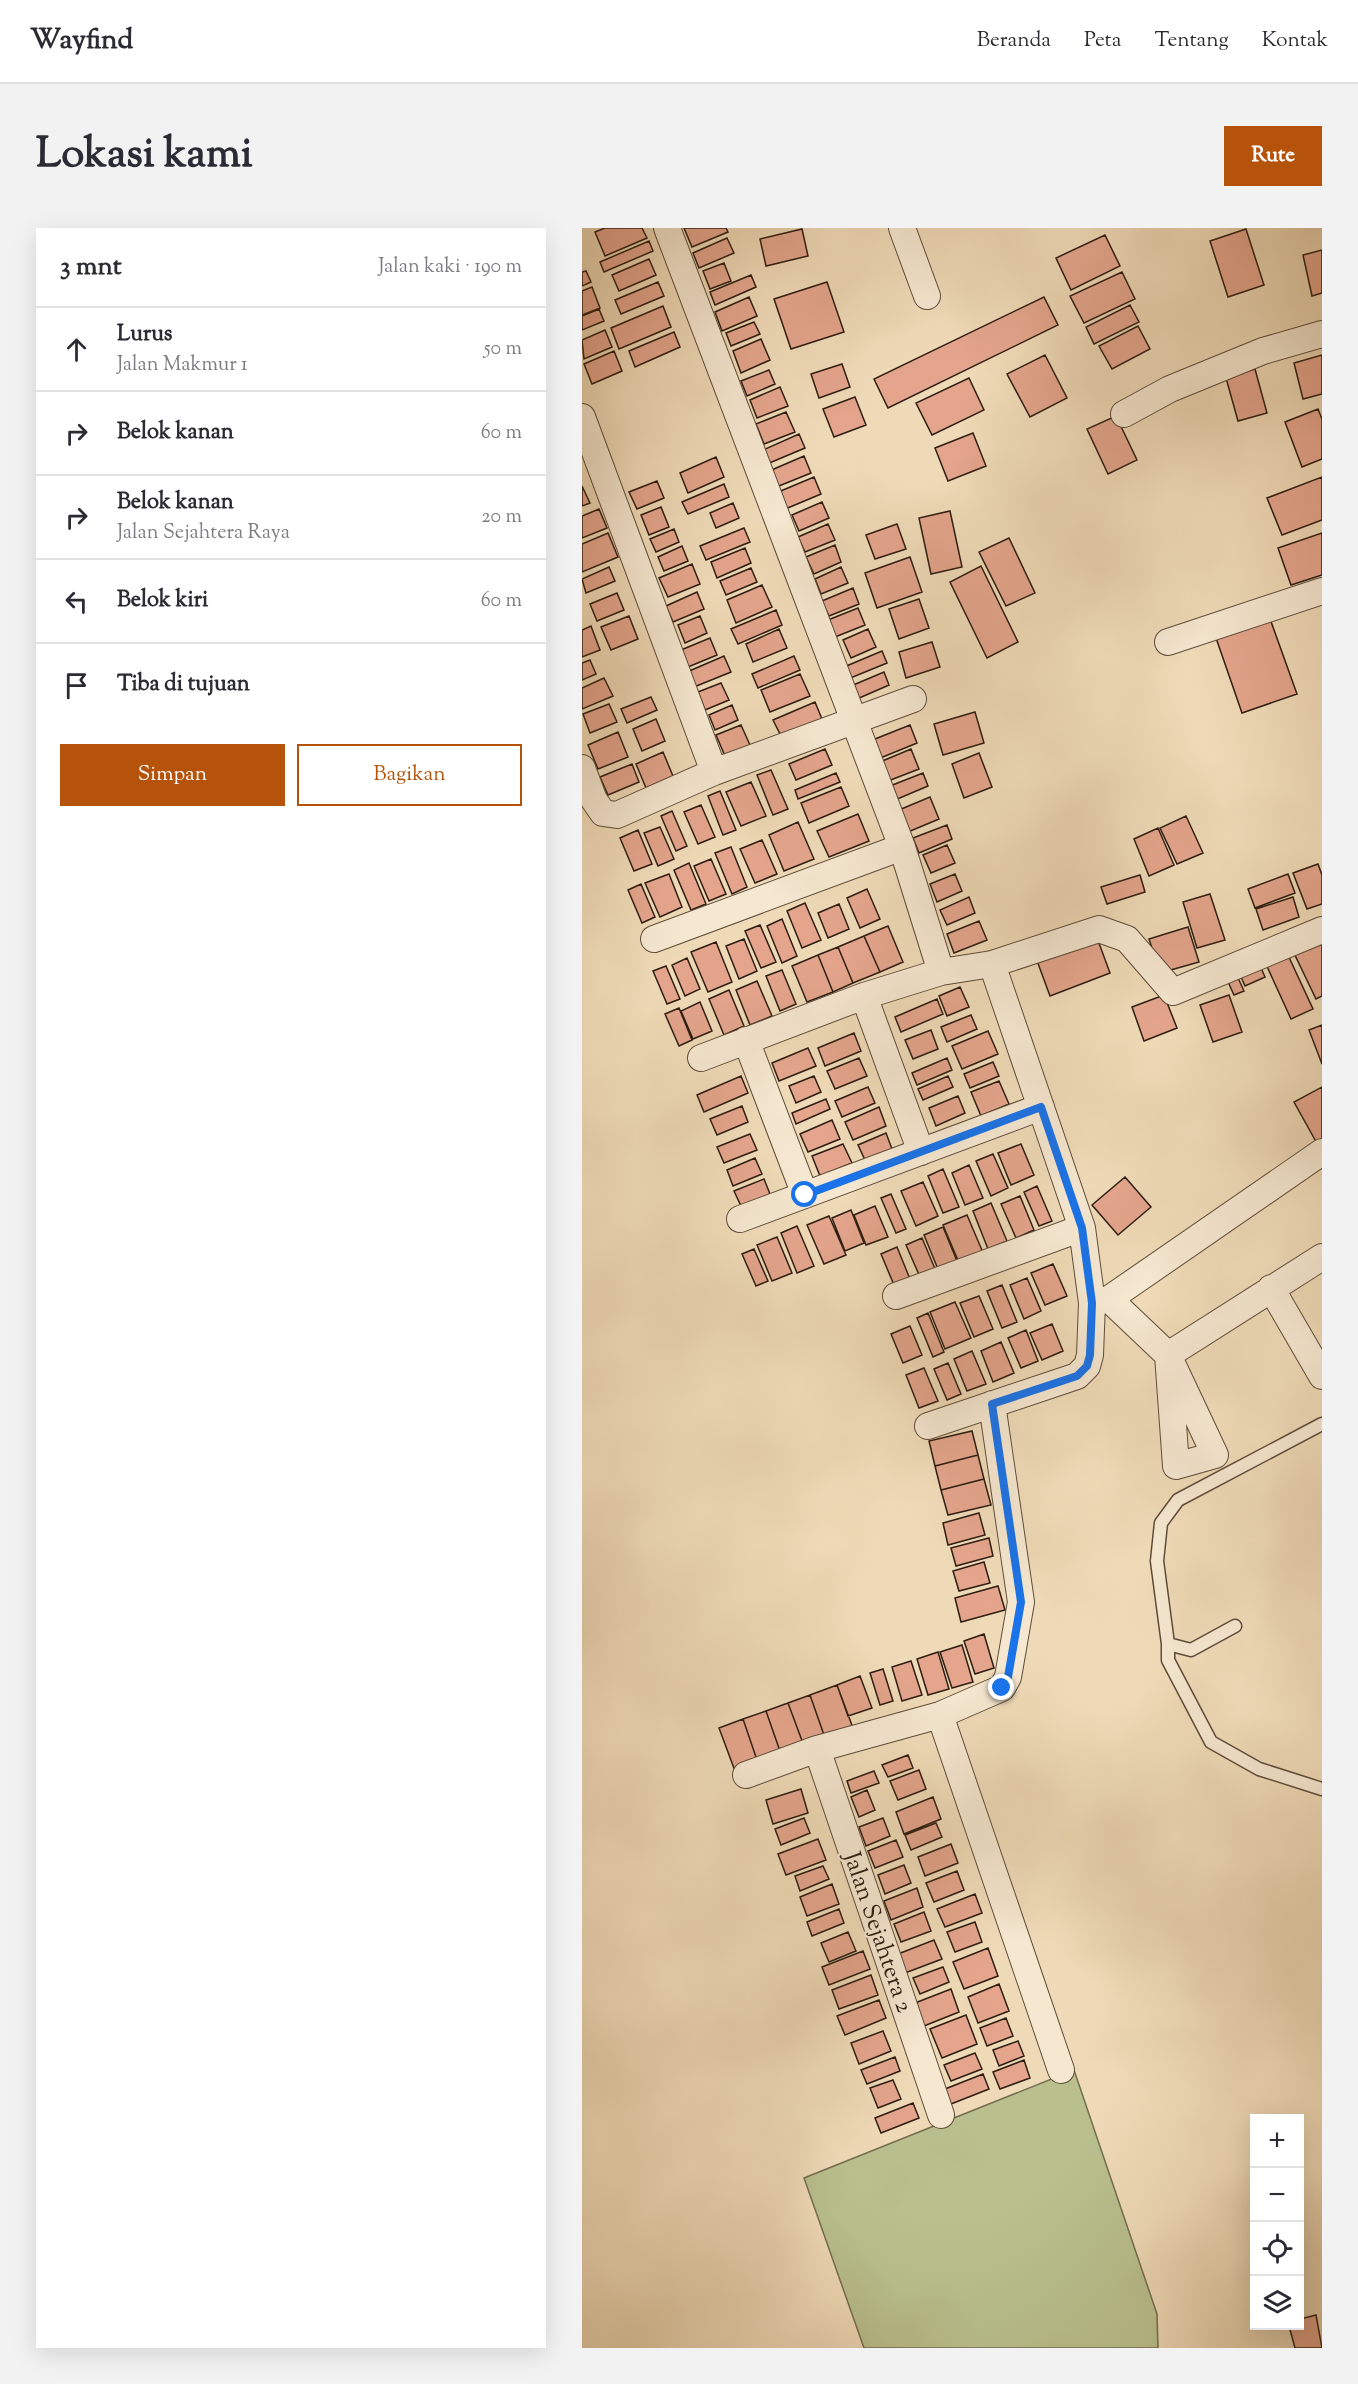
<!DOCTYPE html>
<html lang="id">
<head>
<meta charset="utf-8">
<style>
  :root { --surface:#fff; --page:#f2f2f3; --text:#2b2b33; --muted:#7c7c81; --line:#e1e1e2; --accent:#b45309 }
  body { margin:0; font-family:"Sorts Mill Goudy",serif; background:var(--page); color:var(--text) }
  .controls { position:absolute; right:18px; bottom:18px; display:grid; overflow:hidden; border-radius:0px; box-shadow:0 6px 24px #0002 }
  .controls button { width:54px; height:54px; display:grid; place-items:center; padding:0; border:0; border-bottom:2px solid var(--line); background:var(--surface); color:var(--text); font:30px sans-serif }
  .stop { position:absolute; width:18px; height:18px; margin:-14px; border:4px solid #1a73e8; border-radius:50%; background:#fff }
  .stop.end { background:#1a73e8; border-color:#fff; box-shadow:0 2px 6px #0008 }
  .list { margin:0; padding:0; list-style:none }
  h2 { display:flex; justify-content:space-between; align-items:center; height:78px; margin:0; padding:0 24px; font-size:26px }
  h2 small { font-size:20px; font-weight:400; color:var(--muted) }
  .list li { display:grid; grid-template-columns:39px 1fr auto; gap:18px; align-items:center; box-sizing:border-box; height:84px; padding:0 24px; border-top:2px solid var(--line) }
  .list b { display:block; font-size:22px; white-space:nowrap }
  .list p { margin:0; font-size:20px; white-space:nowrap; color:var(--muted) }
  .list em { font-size:20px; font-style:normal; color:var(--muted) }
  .actions { display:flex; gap:12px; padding:18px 24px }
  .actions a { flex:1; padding:14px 0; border:2px solid var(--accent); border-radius:0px; text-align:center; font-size:21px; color:var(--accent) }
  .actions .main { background:var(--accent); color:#fff }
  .icon { flex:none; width:33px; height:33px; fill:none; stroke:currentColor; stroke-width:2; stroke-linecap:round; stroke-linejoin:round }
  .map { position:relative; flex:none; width:740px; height:2120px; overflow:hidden; border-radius:0px }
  header { display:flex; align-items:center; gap:36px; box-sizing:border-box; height:84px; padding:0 30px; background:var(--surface); border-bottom:2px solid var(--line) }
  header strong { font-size:28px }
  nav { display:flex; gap:33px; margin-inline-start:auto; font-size:21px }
  .intro { display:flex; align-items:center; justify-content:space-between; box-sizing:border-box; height:144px; padding:0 36px }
  h1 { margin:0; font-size:42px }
  .button { padding:15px 27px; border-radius:0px; background:var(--accent); color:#fff; font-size:21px; font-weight:700 }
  main { display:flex; gap:36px; padding:0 36px }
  aside { flex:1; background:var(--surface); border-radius:0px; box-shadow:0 6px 24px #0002 }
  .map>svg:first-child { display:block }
</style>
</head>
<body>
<header>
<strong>Wayfind</strong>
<nav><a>Beranda</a><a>Peta</a><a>Tentang</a><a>Kontak</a></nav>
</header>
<div class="intro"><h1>Lokasi kami</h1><a class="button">Rute</a></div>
<main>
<aside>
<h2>3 mnt<small>Jalan kaki · 190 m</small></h2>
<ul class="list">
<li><svg class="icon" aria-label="ahead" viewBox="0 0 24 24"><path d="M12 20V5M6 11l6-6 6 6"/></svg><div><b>Lurus</b><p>Jalan Makmur 1</p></div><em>50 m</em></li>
<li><svg class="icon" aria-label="right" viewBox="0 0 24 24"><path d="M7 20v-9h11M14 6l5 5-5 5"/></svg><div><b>Belok kanan</b></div><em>60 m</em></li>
<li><svg class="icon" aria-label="right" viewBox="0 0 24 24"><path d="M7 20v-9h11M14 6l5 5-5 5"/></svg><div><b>Belok kanan</b><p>Jalan Sejahtera Raya</p></div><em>20 m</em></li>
<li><svg class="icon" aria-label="left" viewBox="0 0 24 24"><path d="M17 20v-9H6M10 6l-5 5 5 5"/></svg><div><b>Belok kiri</b></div><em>60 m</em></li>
<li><svg class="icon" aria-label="arrive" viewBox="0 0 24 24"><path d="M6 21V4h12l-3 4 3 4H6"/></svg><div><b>Tiba di tujuan</b></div></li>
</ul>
<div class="actions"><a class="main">Simpan</a><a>Bagikan</a></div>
</aside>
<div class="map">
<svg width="740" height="2120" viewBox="0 0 740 2120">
  <rect width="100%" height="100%" fill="#efdab7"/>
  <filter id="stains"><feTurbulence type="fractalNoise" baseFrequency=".00333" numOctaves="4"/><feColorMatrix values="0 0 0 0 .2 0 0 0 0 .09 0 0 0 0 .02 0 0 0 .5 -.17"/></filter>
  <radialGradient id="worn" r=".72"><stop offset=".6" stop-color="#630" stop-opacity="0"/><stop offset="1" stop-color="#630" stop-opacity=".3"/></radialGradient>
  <!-- grass -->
  <path fill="#b9c08e" stroke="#746e50" stroke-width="1.5" d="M492,1842L575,2086L576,2120H282L222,1950Z"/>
  <!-- building -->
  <path fill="#e4a58c" stroke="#2e1d11" stroke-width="1.5" d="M23,0H60L65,10L23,28L13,4Z
    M102,0H144L146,4L110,19Z
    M220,1L226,28L184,38L178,11Z
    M664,1L682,57L646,69L628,13Z
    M523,7L538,38L489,62L474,30Z
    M145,10L152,25L117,40L111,25Z
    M67,13L71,23L22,44L18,34Z
    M740,22V65L730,68L721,27Z
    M67,31L74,47L37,63L30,47Z
    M142,35L149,53L128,61L121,43Z
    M4,43L9,54L0,58V44Z
    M540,44L553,71L502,95L488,68Z
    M169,47L174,59L133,77L128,64Z
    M76,54L82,68L39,86L33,72Z
    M245,54L262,104L209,121L192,71Z
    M10,59L18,80L0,87V63Z
    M167,69L175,88L140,103L133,84Z
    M462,69L476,97L306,180L292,151Z
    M548,77L557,94L512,116L504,99Z
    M81,78L89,99L37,121L29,100Z
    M17,81L22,93L0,102V88Z
    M172,94L178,106L149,118L144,105Z
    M556,98L568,121L530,141L517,118Z
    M23,102L30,119L2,131L0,112Z
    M92,104L98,119L53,139L47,123Z
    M179,111L188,132L159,145L151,123Z
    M32,123L40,143L10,156L2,136Z
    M463,127L485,170L448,189L425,146Z
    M740,127V166L721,171L712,135Z
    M260,136L268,159L237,170L229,146Z
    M673,141L685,185L656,193L644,150Z
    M187,142L193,156L165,168L159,153Z
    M387,150L402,182L350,207L334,175Z
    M198,159L206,178L175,190L168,172Z
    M273,169L284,197L252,209L241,181Z
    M736,181L740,191V231L720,239L703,194Z
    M204,184L213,204L182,216L174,196Z
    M534,188L555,232L526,246L505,201Z
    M391,205L404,238L366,253L353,220Z
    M217,206L223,220L185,236L179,223Z
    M222,228L229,245L192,260L185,244Z
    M134,229L142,249L106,265L98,245Z
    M232,249L239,266L201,282L194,265Z
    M740,249V292L700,307L685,270Z
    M75,253L82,270L55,281L47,264Z
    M142,256L147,269L106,286L100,274Z
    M0,258L8,275L0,278Z
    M240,274L247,290L217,303L210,287Z
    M151,275L157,290L134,300L128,285Z
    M79,279L87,299L67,307L59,287Z
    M17,281L25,300L0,310V288Z
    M368,283L380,339L349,346L337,290Z
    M246,296L253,312L223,324L216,309Z
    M315,296L324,321L293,331L284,307Z
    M162,300L168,314L124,332L118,318Z
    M92,301L97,314L74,324L68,311Z
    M26,305L36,329L0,344V316Z
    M740,305V347L709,357L696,320Z
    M427,310L453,365L424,378L397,324Z
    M253,317L259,334L232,346L224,329Z
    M100,318L106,333L82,343L76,329Z
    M163,320L169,335L135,350L129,334Z
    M328,329L340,364L295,380L283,345Z
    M110,336L118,356L86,369L77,350Z
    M399,338L436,414L405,430L368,354Z
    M27,339L33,353L4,365L0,351Z
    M259,339L266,355L239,366L233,351Z
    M169,340L175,354L144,367L138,353Z
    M180,357L190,379L154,395L145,372Z
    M271,360L277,376L247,388L240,373Z
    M115,364L122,381L91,394L84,378Z
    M35,365L42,382L15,393L8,376Z
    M337,371L347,400L317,411L307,381Z
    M276,380L283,397L248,411L241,394Z
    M194,382L200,397L156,416L149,401Z
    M47,388L56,411L29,422L19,399Z
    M118,388L125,405L103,415L96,397Z
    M687,388L715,466L660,485L633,407Z
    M9,398L18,422L0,429V402Z
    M197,401L205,420L171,434L164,416Z
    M286,401L294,419L269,430L261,412Z
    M128,410L135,427L106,439L99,422Z
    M350,414L358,439L324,450L317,424Z
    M300,423L305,435L266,451L262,439Z
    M142,428L149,444L112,459L105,444Z
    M212,428L218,442L176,460L170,446Z
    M8,432L14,446L0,452V435Z
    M302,444L307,457L275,471L269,458Z
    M218,446L228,468L188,484L179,462Z
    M22,450L31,468L0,481V460Z
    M139,455L147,472L123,482L116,464Z
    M69,469L75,482L45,495L39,481Z
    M233,474L240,491L199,508L191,492Z
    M27,476L35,494L8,505L1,486Z
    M150,477L156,492L133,502L127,487Z
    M393,484L402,515L361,527L352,496Z
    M74,491L83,513L60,523L51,501Z
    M159,497L168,517L143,528L134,507Z
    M328,497L335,515L296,531L288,513Z
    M36,504L46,529L16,541L6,517Z
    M243,521L250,537L214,552L207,536Z
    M329,521L337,541L306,553L298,534Z
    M81,524L91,548L64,560L54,536Z
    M397,525L410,559L382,570L370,536Z
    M50,536L57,554L26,567L18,549Z
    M189,542L206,581L191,587L175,547Z
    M254,545L258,554L216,571L213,562Z
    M341,545L346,558L313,572L308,558Z
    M169,554L184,588L159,598L144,564Z
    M259,559L267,578L227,595L219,575Z
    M138,563L154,602L141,607L126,568Z
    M348,569L357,591L326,604L317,582Z
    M119,577L133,609L116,616L102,584Z
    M90,583L105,618L94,623L79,588Z
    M276,586L287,613L247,629L235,603Z
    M604,588L621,625L595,636L578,600Z
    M216,594L232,631L202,643L187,607Z
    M365,597L370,611L337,625L331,610Z
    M78,599L92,631L76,638L62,605Z
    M576,600L592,637L567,648L552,611Z
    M56,602L70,636L52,643L38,610Z
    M180,612L195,646L173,655L158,621Z
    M365,617L373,635L349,645L341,627Z
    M149,619L165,659L150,666L133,625Z
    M129,631L144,666L127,673L112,638Z
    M107,635L124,676L109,682L92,642Z
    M736,636L740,647V676L725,681L711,645Z
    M87,646L100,679L78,689L63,655Z
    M373,646L380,663L355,674L348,656Z
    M706,646L713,665L673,680L666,661Z
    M558,647L563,664L525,676L519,659Z
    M59,656L73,689L60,695L46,662Z
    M285,661L298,691L278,700L265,670Z
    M628,666L643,712L615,720L601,674Z
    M387,669L393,685L365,697L358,682Z
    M711,669L717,689L681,702L674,681Z
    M223,675L239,712L220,720L205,683Z
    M257,676L267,701L246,710L236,685Z
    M200,691L215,728L200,735L185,698Z
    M397,693L405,712L372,725L365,706Z
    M178,697L194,734L179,740L163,703Z
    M306,698L321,734L298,744L282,708Z
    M606,699L617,734L578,745L567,711Z
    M514,707L528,745L468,768L454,730Z
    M282,708L298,744L271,755L256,719Z
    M740,709V768L734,771L711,723Z
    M162,711L175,743L157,751L144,718Z
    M134,714L150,754L126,764L109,724Z
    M256,719L271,755L251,764L236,727Z
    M705,725L731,781L709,791L683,734Z
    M236,727L251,764L225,774L210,738Z
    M105,730L118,761L103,768L90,737Z
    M676,733L683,749L663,758L656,742Z
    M84,738L98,771L85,776L71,743Z
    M652,741L662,763L652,767L642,745Z
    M200,742L214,776L198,783L184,748Z
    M175,753L190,788L168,797L154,762Z
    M378,759L387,779L365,788L357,768Z
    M147,762L162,798L142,807L127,771Z
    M582,767L595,800L562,813L550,779Z
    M647,767L660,804L631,814L618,777Z
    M355,771L361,786L319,804L313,789Z
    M118,774L130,803L111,811L99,783Z
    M97,780L110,812L97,818L83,786Z
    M389,787L395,801L365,814L359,799Z
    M740,797V836L727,802Z
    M349,802L356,821L331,831L323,812Z
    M406,803L416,826L380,841L370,818Z
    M272,805L279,823L243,838L236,820Z
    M226,820L234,838L197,853L190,835Z
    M277,830L285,848L253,861L245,843Z
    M365,830L370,842L335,857L330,845Z
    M411,834L417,848L388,860L382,846Z
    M159,848L166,865L122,884L115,867Z
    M232,848L239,864L214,875L207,858Z
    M366,848L371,859L341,872L336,861Z
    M417,853L427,876L399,888L389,864Z
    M286,859L293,875L260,889L253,873Z
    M740,859V917L737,919L712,874Z
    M376,868L383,885L354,898L347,880Z
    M244,871L248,881L214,896L210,885Z
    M160,878L166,894L135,907L128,891Z
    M297,879L304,898L271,912L263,894Z
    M250,892L258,911L226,924L218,906Z
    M304,905L310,921L283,932L276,917Z
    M168,906L175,922L142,935L135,919Z
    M261,916L270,935L238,948L230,928Z
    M439,916L452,947L429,957L416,925Z
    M411,926L426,960L409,968L394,933Z
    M173,930L180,946L151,958L145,942Z
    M387,937L401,970L383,977L370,945Z
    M361,941L377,979L361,985L346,948Z
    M543,949L569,979L536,1007L510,977Z
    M182,951L188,966L159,978L152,963Z
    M341,954L356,988L334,998L319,963Z
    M455,958L470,993L457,998L442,964Z
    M309,966L324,1001L314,1005L299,970Z
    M438,968L452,1002L434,1010L419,976Z
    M409,975L425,1013L406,1021L391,983Z
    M293,978L306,1009L284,1017L272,987Z
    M269,982L282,1015L263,1023L250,990Z
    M385,987L402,1027L378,1037L361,997Z
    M247,988L264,1027L242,1036L225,997Z
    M215,998L232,1038L215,1045L199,1005Z
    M361,999L377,1038L358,1046L342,1007Z
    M195,1009L210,1045L190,1053L175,1017Z
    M340,1010L354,1043L338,1049L324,1017Z
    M315,1019L328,1051L312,1057L299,1026Z
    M172,1021L186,1053L174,1058L160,1026Z
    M471,1036L485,1068L463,1077L449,1045Z
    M445,1050L459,1083L442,1091L428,1057Z
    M420,1057L435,1094L420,1100L405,1063Z
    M397,1068L411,1101L392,1109L378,1075Z
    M373,1074L389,1110L363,1121L348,1084Z
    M346,1085L362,1124L351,1129L335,1090Z
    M470,1096L481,1123L460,1132L448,1105Z
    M328,1098L340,1127L321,1135L309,1106Z
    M444,1102L456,1133L439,1140L426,1110Z
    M419,1114L432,1145L411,1154L399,1123Z
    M390,1123L404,1156L385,1163L372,1131Z
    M366,1135L379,1166L365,1172L352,1141Z
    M342,1140L356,1173L337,1180L324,1147Z
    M390,1203L396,1227L353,1238L347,1213Z
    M396,1227L402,1251L359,1262L353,1238Z
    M402,1251L409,1277L366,1287L359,1262Z
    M397,1285L403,1307L366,1317L361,1295Z
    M407,1310L411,1328L374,1338L369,1320Z
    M402,1334L408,1355L377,1363L371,1343Z
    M416,1358L423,1382L379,1394L373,1370Z
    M402,1406L412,1440L393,1446L382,1413Z
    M380,1417L391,1454L370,1460L358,1424Z
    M356,1424L367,1461L346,1467L335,1431Z
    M329,1433L340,1467L320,1473L310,1439Z
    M301,1441L311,1473L298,1477L288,1445Z
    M278,1448L290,1480L266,1488L255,1457Z
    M255,1457L271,1500L243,1510L228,1467Z
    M228,1467L243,1510L222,1518L206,1475Z
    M206,1475L222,1518L199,1526L184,1483Z
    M184,1483L199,1526L176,1535L161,1491Z
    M161,1491L176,1535L153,1543L137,1500Z
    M326,1527L331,1540L306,1549L300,1537Z
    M337,1542L344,1561L316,1572L308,1553Z
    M292,1543L297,1555L269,1565L265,1553Z
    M219,1561L226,1585L191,1596L184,1572Z
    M285,1562L293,1582L277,1589L269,1569Z
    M351,1569L359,1591L322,1606L314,1584Z
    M222,1590L228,1605L199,1617L193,1601Z
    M301,1590L308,1608L284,1618L277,1599Z
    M354,1595L360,1609L329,1622L323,1607Z
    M236,1611L244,1632L204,1647L196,1626Z
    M314,1612L321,1629L293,1640L286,1623Z
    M369,1616L376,1635L343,1648L336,1629Z
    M322,1637L329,1655L303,1666L296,1647Z
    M241,1638L247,1651L218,1663L213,1648Z
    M375,1643L382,1662L352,1674L344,1655Z
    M250,1656L257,1676L225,1688L218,1669Z
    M335,1660L341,1679L309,1692L302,1673Z
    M393,1666L400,1685L363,1699L355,1681Z
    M257,1681L262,1695L230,1708L225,1694Z
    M342,1684L349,1703L319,1714L312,1696Z
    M393,1694L400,1714L373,1724L365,1704Z
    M266,1704L274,1723L247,1734L239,1715Z
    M352,1712L360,1731L323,1745L316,1726Z
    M406,1720L416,1748L382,1761L371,1734Z
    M281,1723L288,1741L247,1757L240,1739Z
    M361,1739L367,1754L338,1766L331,1750Z
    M289,1747L296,1767L257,1781L250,1762Z
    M417,1756L427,1783L396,1795L386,1769Z
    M369,1761L377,1784L342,1798L333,1775Z
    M297,1772L304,1790L263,1807L255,1788Z
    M384,1787L395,1816L360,1830L348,1801Z
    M424,1790L431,1808L405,1818L398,1800Z
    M301,1803L309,1823L277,1836L269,1815Z
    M436,1813L442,1828L417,1838L411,1822Z
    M393,1825L400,1841L369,1853L362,1837Z
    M313,1829L318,1843L285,1856L279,1842Z
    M442,1832L448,1850L418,1861L411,1844Z
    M401,1846L407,1861L369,1876L363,1861Z
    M311,1852L319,1871L296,1880L288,1860Z
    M331,1875L337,1890L299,1905L293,1890Z
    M734,2087L740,2120H713L707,2098H718V2091Z"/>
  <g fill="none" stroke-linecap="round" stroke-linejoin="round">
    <defs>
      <path id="lane" d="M653,1398L609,1422L586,1416L575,1333L579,1295L596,1272L740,1196
        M586,1416V1432L629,1514L677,1541L740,1561"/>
      <path id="street" d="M85,0L320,619L359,744
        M320,0L345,68
        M542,186L588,161L681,123L740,106
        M0,189L132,544
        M586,414L740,363
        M0,540L12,572L21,585L35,587L132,544L331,471
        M72,711L320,619
        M282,768L339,924
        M164,812L223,967
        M119,830L282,768L359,744L410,736L517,701L545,711L591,764L740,702
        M158,991L459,879
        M689,1060L740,1148
        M314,1068L500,1000
        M527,1071L740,924
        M510,1075L527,1071L586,1127L740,1029
        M586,1127L633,1227L594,1238Z
        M346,1198L495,1148L505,1138L508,1127L510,1075L500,1000L410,736
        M358,1487L479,1842
        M235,1521L359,1887
        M164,1547L235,1521L358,1487L420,1460L426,1449L439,1374L410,1176"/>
    </defs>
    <!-- lane casing -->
    <use href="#lane" stroke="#5e4c3a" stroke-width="15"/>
    <!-- street casing -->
    <use href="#street" stroke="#5e4c3a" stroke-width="28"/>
    <!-- lane -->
    <use href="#lane" stroke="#f5e7d0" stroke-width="12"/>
    <!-- street -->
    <use href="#street" stroke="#f5e7d0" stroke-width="26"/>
  </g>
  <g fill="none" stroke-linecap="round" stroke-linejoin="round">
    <!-- route -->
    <path stroke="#1a73e8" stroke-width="8" d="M223,967L459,879L500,1000L510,1075L508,1127L505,1138L495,1148L410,1176L439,1374L426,1449L420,1460"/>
  </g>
  <g text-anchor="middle" stroke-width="4.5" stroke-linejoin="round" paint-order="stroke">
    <!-- street labels -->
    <g font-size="24" fill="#2e1d11" stroke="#f5e7d0">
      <text transform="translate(297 1704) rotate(71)" y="8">Jalan Sejahtera 2</text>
    </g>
  </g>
  <rect width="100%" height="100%" filter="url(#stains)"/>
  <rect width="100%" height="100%" fill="url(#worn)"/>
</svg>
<div class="controls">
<button>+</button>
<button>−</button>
<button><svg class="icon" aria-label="locate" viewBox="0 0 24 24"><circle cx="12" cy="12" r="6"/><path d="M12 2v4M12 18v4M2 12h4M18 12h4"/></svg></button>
<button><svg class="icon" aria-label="layers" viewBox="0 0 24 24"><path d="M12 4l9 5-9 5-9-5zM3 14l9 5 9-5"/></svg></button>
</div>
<div class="stop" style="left:223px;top:967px"></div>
<div class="stop end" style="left:420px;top:1460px"></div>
</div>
</main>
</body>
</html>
